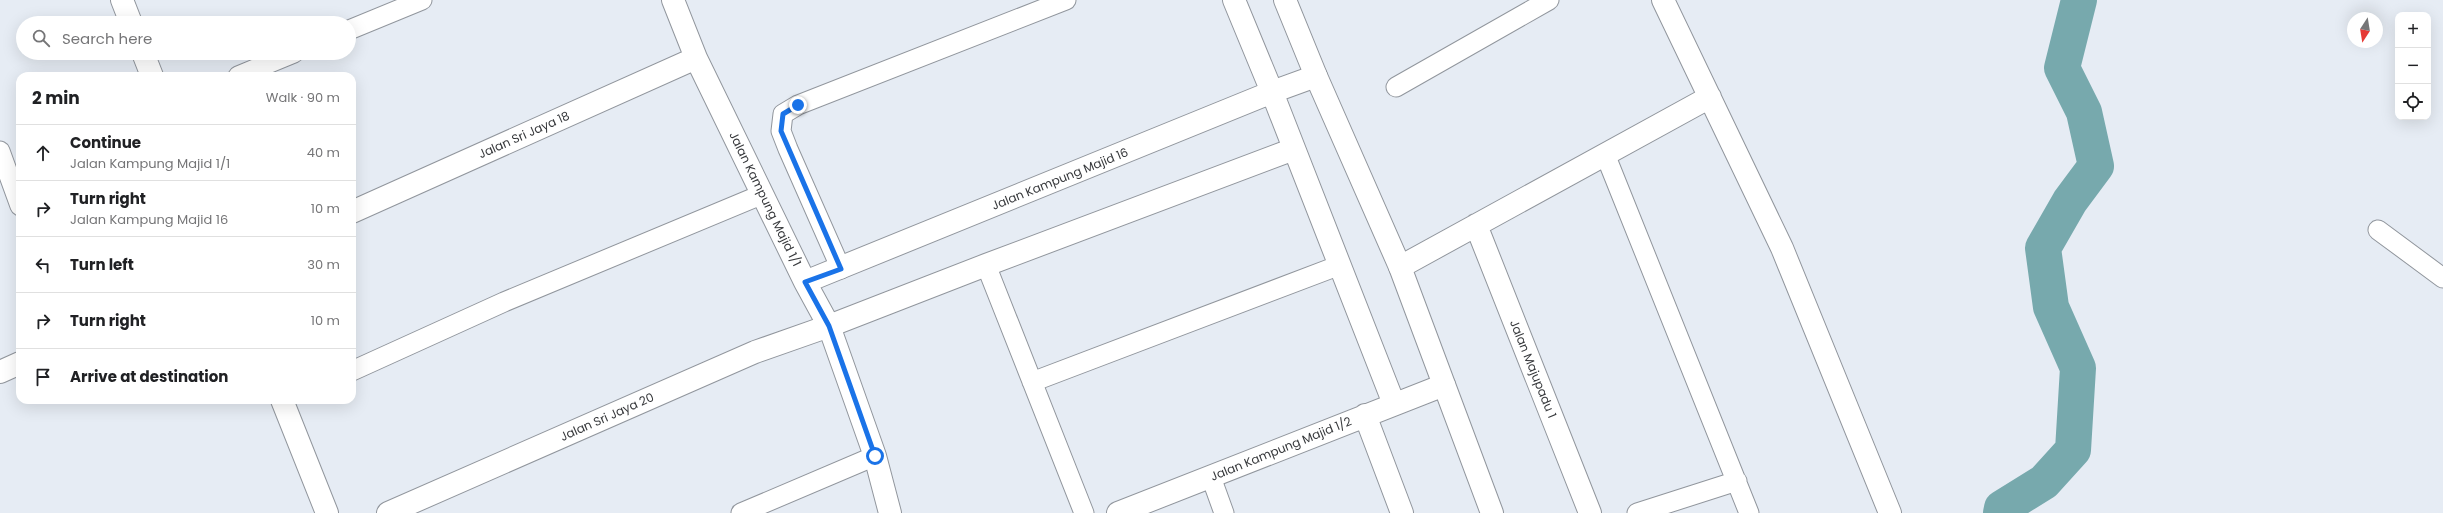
<!DOCTYPE html>
<html lang="en">
<head>
<meta charset="utf-8">
<style>
  :root { --surface:#fff; --page:#f6f6f6; --text:#202124; --muted:#757577; --line:#e0e0e0 }
  body { margin:0; font-family:Poppins,sans-serif; background:var(--page); color:var(--text) }
  .controls { position:absolute; right:12px; top:12px; display:grid; overflow:hidden; border-radius:8px; box-shadow:0 4px 16px #0002 }
  .controls button { width:36px; height:36px; display:grid; place-items:center; padding:0; border:0; border-bottom:1px solid var(--line); background:var(--surface); color:var(--text); font:20px sans-serif }
  .compass { position:absolute; left:2347px; top:12px; width:36px; height:36px; border-radius:50%; background:var(--surface); box-shadow:0 4px 16px #0002; rotate:192deg }
  .stop { position:absolute; width:12px; height:12px; margin:-9px; border:3px solid #1a73e8; border-radius:50%; background:#fff }
  .stop.end { background:#1a73e8; border-color:#fff; box-shadow:0 1px 4px #0008 }
  .list { margin:0; padding:0; list-style:none }
  h2 { display:flex; justify-content:space-between; align-items:center; height:52px; margin:0; padding:0 16px; font-size:17px }
  h2 small { font-size:13px; font-weight:400; color:var(--muted) }
  .list li { display:grid; grid-template-columns:26px 1fr auto; gap:12px; align-items:center; box-sizing:border-box; height:56px; padding:0 16px; border-top:1px solid var(--line) }
  .list b { display:block; font-size:15px; white-space:nowrap }
  .list p { margin:0; font-size:13px; white-space:nowrap; color:var(--muted) }
  .list em { font-size:13px; font-style:normal; color:var(--muted) }
  .icon { flex:none; width:22px; height:22px; fill:none; stroke:currentColor; stroke-width:2; stroke-linecap:round; stroke-linejoin:round }
  .map { position:relative; flex:none; width:2443px; height:513px; overflow:hidden }
  .search { position:absolute; background:var(--surface); box-shadow:0 4px 16px #0002; left:16px; top:16px; width:340px; height:44px; display:flex; align-items:center; gap:10px; box-sizing:border-box; padding:0 14px; border-radius:22px; color:var(--muted); font-size:15px }
  .panel { position:absolute; background:var(--surface); box-shadow:0 4px 16px #0002; left:16px; top:72px; width:340px; height:332px; border-radius:12px }
  .map>svg:first-child { display:block }
</style>
</head>
<body>
<div class="map">
<svg width="2443" height="513" viewBox="0 0 2443 513">
  <rect width="100%" height="100%" fill="#e6ecf4"/>
  <g fill="none" stroke-linecap="round" stroke-linejoin="round">
    <!-- canal -->
    <path stroke="#77a9ad" stroke-width="36" d="M2001,513L2002,508L2044,482L2073,450L2078,368L2051,307L2043,248L2070,201L2096,166L2084,112L2062,68L2079,0"/>
    <defs>
      <path id="lane" d="M349,30L422,0
        M238,76L294,53
        M1396,87L1549,0
        M0,151L20,206
        M1605,154L1749,513
        M2378,230L2443,278
        M986,265L1084,513
        M841,269L788,149L781,131L783,114L798,105L1066,0
        M352,371L504,302L763,194
        M1032,382L1340,265
        M1211,477L1224,513
        M741,513L875,456
        M1637,513L1737,481"/>
      <path id="street" d="M122,0L131,23
        M673,0L696,58L805,282L829,326L875,456L890,513
        M1234,0L1272,92L1394,404
        M1663,0L1782,248L1890,513
        M143,53L152,76
        M352,212L696,58
        M1476,225L1590,513
        M1400,267L1710,97
        M805,282L1272,92L1316,76
        M0,372L20,363
        M282,400L327,513
        M1365,415L1402,513
        M388,513L755,352L829,326L986,265L1294,149
        M1118,513L1444,385"/>
      <path id="secondary" d="M1285,0L1316,76L1400,267L1492,513"/>
    </defs>
    <!-- lane casing -->
    <use href="#lane" stroke="#91969d" stroke-width="21"/>
    <!-- street casing -->
    <use href="#street" stroke="#91969d" stroke-width="24"/>
    <!-- secondary casing -->
    <use href="#secondary" stroke="#91969d" stroke-width="24"/>
    <!-- lane -->
    <use href="#lane" stroke="#fff" stroke-width="19"/>
    <!-- street -->
    <use href="#street" stroke="#fff" stroke-width="22"/>
    <!-- secondary -->
    <use href="#secondary" stroke="#fff" stroke-width="22"/>
  </g>
  <g fill="none" stroke-linecap="round" stroke-linejoin="round">
    <!-- route -->
    <path stroke="#1a73e8" stroke-width="5" d="M798,105L783,114L781,131L841,269L805,282L829,326L875,456"/>
  </g>
  <g text-anchor="middle" stroke-width="4" stroke-linejoin="round" paint-order="stroke">
    <!-- street labels -->
    <g font-size="12" fill="#37393c" stroke="#fff">
      <text transform="translate(524 135) rotate(-24)" y="4">Jalan Sri Jaya 18</text>
      <text transform="translate(1060 179) rotate(-22)" y="4">Jalan Kampung Majid 16</text>
      <text transform="translate(765 199) rotate(64)" y="4">Jalan Kampung Majid 1/1</text>
      <text transform="translate(1533 369) rotate(68)" y="4">Jalan Majupadu 1</text>
      <text transform="translate(607 417) rotate(-24)" y="4">Jalan Sri Jaya 20</text>
      <text transform="translate(1281 449) rotate(-22)" y="4">Jalan Kampung Majid 1/2</text>
    </g>
  </g>
</svg>
<div class="controls">
<button>+</button>
<button>−</button>
<button><svg class="icon" aria-label="locate" viewBox="0 0 24 24"><circle cx="12" cy="12" r="6"/><path d="M12 2v4M12 18v4M2 12h4M18 12h4"/></svg></button>
</div>
<svg class="compass" viewBox="-18 -18 36 36"><path d="M0-13l5 13h-10z" fill="#e53935"/><path d="M0 13l5-13h-10z" fill="#757577"/></svg>
<div class="stop" style="left:875px;top:456px"></div>
<div class="stop end" style="left:798px;top:105px"></div>
<div class="search"><svg class="icon" aria-label="search" viewBox="0 0 24 24"><circle cx="10" cy="10" r="6"/><path d="M15 15l6 6"/></svg>Search here</div>
<section class="panel">
<h2>2 min<small>Walk · 90 m</small></h2>
<ul class="list">
<li><svg class="icon" aria-label="ahead" viewBox="0 0 24 24"><path d="M12 20V5M6 11l6-6 6 6"/></svg><div><b>Continue</b><p>Jalan Kampung Majid 1/1</p></div><em>40 m</em></li>
<li><svg class="icon" aria-label="right" viewBox="0 0 24 24"><path d="M7 20v-9h11M14 6l5 5-5 5"/></svg><div><b>Turn right</b><p>Jalan Kampung Majid 16</p></div><em>10 m</em></li>
<li><svg class="icon" aria-label="left" viewBox="0 0 24 24"><path d="M17 20v-9H6M10 6l-5 5 5 5"/></svg><div><b>Turn left</b></div><em>30 m</em></li>
<li><svg class="icon" aria-label="right" viewBox="0 0 24 24"><path d="M7 20v-9h11M14 6l5 5-5 5"/></svg><div><b>Turn right</b></div><em>10 m</em></li>
<li><svg class="icon" aria-label="arrive" viewBox="0 0 24 24"><path d="M6 21V4h12l-3 4 3 4H6"/></svg><div><b>Arrive at destination</b></div></li>
</ul>
</section>
</div>
</body>
</html>
